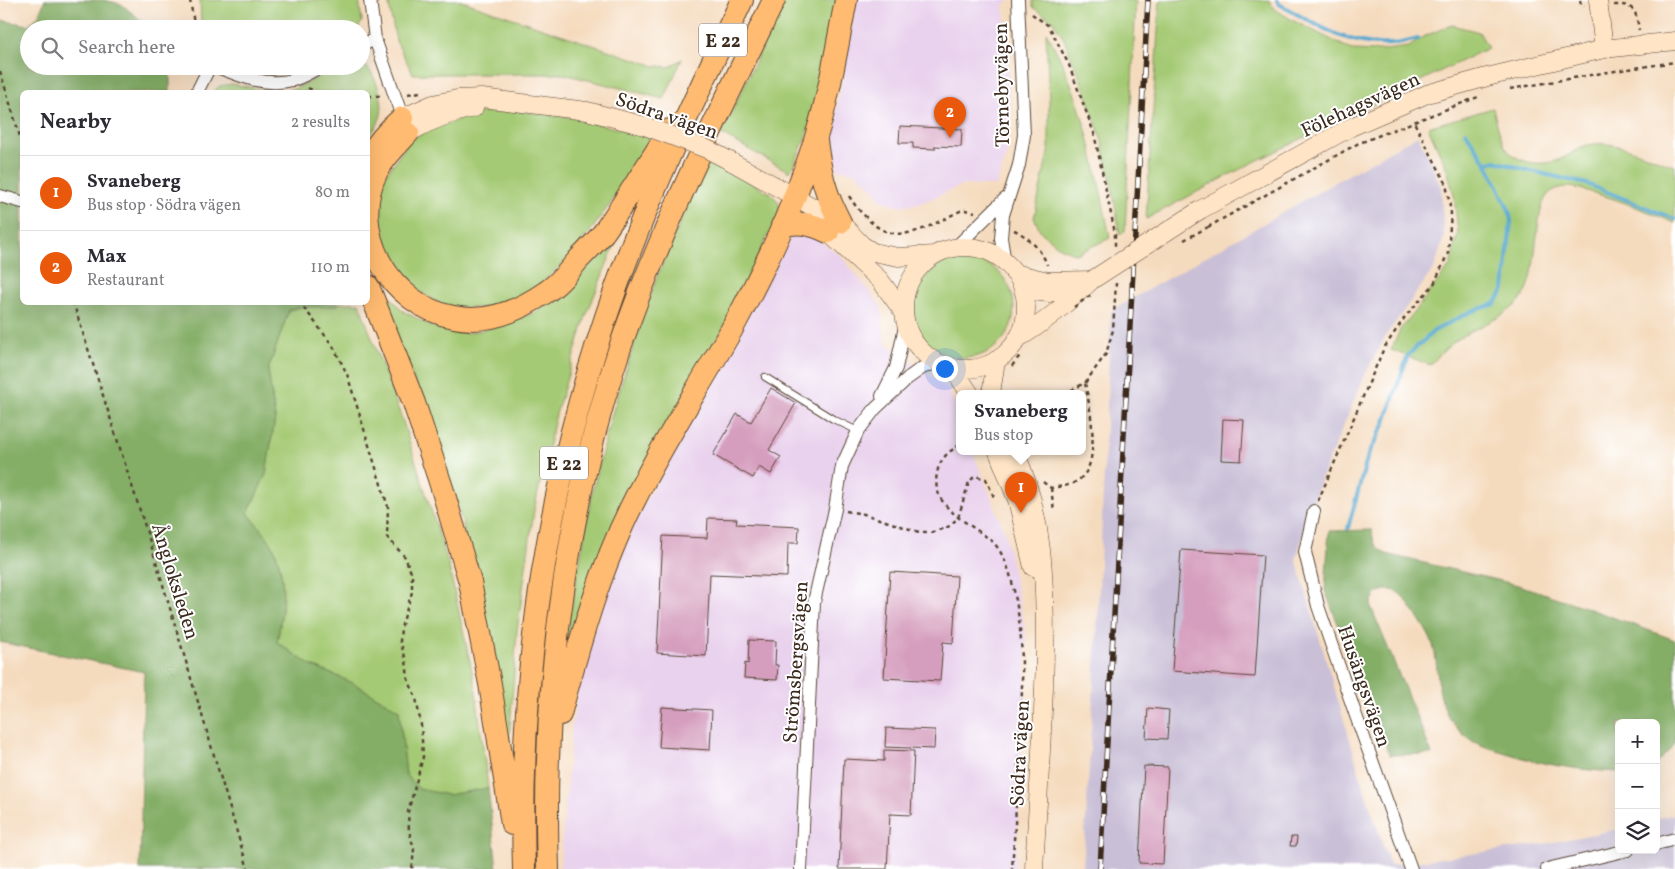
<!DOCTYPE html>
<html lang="en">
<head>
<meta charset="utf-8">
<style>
  :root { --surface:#fff; --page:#f2f2f3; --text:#2b2b33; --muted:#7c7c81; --line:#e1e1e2; --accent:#ea580c }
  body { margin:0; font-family:Vollkorn,serif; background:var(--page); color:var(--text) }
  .controls { position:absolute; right:15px; bottom:15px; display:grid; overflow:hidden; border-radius:8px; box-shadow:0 5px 20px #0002 }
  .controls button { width:45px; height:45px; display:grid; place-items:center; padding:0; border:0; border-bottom:1px solid var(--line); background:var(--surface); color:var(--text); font:25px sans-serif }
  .you { position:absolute; left:944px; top:368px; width:18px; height:18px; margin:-12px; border:4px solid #fff; border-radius:50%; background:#1a73e8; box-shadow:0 0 0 8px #1a73e833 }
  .badge { display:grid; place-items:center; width:32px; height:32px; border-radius:50%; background:var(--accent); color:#fff; font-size:16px; font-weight:700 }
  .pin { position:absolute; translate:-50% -41px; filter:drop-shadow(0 1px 2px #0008) }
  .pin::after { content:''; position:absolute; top:26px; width:18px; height:15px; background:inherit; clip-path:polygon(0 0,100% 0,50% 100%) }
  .popup { position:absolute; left:956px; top:390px; width:130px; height:65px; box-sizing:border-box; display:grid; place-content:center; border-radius:8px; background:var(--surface); filter:drop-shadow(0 1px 4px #0005); font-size:16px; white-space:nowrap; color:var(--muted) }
  .popup b { font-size:19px; color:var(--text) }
  .popup::after { content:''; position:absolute; left:50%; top:100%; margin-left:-10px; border:10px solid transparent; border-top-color:var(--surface) }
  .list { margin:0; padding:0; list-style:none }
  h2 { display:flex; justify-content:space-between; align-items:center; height:65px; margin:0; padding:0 20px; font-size:21px }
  h2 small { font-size:16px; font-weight:400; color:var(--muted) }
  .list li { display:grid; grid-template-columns:32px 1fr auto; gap:15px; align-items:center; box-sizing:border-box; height:75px; padding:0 20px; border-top:1px solid var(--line) }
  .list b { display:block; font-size:19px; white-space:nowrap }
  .list p { margin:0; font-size:16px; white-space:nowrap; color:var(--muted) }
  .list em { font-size:16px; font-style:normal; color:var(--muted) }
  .icon { flex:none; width:28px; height:28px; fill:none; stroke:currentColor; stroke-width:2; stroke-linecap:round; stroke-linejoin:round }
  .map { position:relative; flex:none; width:1675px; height:869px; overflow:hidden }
  .search { position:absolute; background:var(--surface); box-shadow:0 5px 20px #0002; left:20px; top:20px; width:350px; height:55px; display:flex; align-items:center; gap:12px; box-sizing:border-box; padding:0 18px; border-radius:28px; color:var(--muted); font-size:19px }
  .panel { position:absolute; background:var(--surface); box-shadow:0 5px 20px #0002; left:20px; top:90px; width:350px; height:215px; border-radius:8px }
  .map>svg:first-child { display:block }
</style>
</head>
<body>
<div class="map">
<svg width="1675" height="869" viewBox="0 0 1675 869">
  <rect width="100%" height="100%" fill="#fff"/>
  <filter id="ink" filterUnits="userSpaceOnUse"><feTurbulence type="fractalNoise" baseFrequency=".02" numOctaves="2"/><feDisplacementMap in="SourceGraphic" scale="10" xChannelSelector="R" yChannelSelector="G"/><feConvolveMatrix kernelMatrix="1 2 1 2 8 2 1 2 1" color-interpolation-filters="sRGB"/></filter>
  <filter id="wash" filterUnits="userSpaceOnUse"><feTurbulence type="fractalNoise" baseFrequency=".0096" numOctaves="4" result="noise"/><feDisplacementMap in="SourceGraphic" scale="20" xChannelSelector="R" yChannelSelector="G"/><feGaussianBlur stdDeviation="1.12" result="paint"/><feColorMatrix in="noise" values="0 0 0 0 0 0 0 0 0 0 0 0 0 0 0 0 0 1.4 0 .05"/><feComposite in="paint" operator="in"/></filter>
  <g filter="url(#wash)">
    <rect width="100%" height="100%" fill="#f5dbbe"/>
    <!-- built -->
    <path fill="#e9d2ed" d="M857,0H1008V3H1004L1010,111L1007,154L996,186L963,185L919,204L897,206L882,200L868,183L854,172L837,169L833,125Z
      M801,235L814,237L840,255L881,306L885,343L948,388L960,417V452H973L1005,533L1026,633L1025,713L1015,869H560L572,726L581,670L602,608L637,517L790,238Z"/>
    <!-- industrial -->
    <path fill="#c9bfd7" d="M1418,135L1441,187L1444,237L1434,268L1386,335L1364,377L1319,483L1296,559L1368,801L1390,865L1544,844L1619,829V850H1656V819L1675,814V869H1083L1097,632L1111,311Z"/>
    <!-- green -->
    <path fill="#a5ca74" stroke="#707a49" d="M200,0H359L362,21L358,29H202L201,22Z
      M388,0H459L655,66L669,67L682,59L664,99L564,74H413L396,41Z
      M785,0H837C827,58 818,119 790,172L721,134Z
      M1033,0H1136L1125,231L1120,235L1111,181L1101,138L1086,93L1064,39L1053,21L1033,7Z
      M1160,0H1269L1273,8L1294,21L1352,50L1377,51L1409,47L1425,36L1452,25L1479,32L1488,48L1248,165L1146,219Z
      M1046,32C1083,95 1096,167 1110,238L1076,254L1059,247L1041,232L1034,218L1049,148V101Z
      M361,65L366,66C373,74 376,81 379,90C385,112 381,121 368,138V92H213L219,86L233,84L269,91L295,89L339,66H361Z
      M238,66H299C277,80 261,77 238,66Z
      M1493,108C1496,120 1499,134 1504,145C1513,163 1542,167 1559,160C1572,154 1580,145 1594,144C1619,141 1651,158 1675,166V223C1649,212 1623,201 1597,194C1587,191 1577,187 1567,187C1560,187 1551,190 1547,196C1539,205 1537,238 1535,251C1533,266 1532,286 1522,298C1508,316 1483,324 1464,335C1451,343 1440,354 1430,365L1391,350L1400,330L1450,266L1458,233L1454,195L1447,169L1428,127Z
      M516,111L571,117L650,137L618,193L592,229L565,262L543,282L519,298L488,308L445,307L401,280L377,232L376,204L382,180L412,138L474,113Z
      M708,158L770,193L778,201L780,211L571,641H565L593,489L611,417L635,341L657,277Z
      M619,234L586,316L556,414L534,510L517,631L509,743L462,521L434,429L373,279L403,311L433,327L467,333L497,327L536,312L569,288Z
      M914 308a50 50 0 1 1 100 0a50 50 0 1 1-100 0Z
      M340,303H359L403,422L448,563L475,684L488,788L448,795L419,789L406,775L399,710L353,683L310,665L277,642C283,610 287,582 275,551C271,539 256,524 248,513L266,474L275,418L268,370L289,310C304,304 322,309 338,305Z"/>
    <!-- forest -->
    <path fill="#84ae66" stroke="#606c42" d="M45,0H104L121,4L152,29H29V66H170V92H22V302L340,303L338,305C322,309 305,304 289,310L268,370L275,418L266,474L248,513C256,524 271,539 275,551C287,582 283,610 277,642L310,665L353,683L399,710L406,775L419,789L448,795L488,788L497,869H140L144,672L0,642V20L28,25L38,17Z
      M1372,530C1373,542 1375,548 1386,554L1518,585L1579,605L1675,640V744L1656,764V723H1619V772C1577,770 1543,765 1503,752C1490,748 1476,745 1465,736C1458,729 1450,721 1446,712C1436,692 1439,667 1433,645C1428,631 1418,618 1410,606C1404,598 1398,588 1387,590C1376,591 1372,597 1371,607L1432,754L1390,755L1325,591L1329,531Z"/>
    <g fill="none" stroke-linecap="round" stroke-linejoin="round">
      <!-- stream -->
      <path stroke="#55a8d0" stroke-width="4" d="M1277,0L1279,4C1315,24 1349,47 1391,44C1400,44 1409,41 1418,39
        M1487,164L1495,161L1527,170L1587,184L1675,219
        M1348,528L1368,455L1384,425L1408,355L1434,331L1472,311L1495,304L1504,289L1511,221L1509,210L1487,164L1465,131"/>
    </g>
    <g id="blocks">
      <!-- building -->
      <path fill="#d59ebe" d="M900,126L962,129L961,147L935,146V149L913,148V143H899Z
        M771,388L796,403L769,450L781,457L771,474L759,467L753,478L713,455L737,414L751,422Z
        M1223,419L1244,420L1241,461L1221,460Z
        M708,518L737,519L736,524L799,527L798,543H788L787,577L710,574L706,656L657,653L663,536L707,538Z
        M1181,550L1263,555L1255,677L1172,671Z
        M890,572L957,576L953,643L943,642L940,681L884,678Z
        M749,640L776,641L775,665H778L777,680L744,678L745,663L748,664Z
        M662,707L712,710L710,750L659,747Z
        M1148,708L1169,710L1167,739L1146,738Z
        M886,728L935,730L934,749L885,747Z
        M884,750L914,751L911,815L890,814L887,869H839L844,759L884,761Z
        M1144,766L1168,767L1163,864L1139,863Z
        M1291,837H1297L1296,846H1290Z"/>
    </g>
  </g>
  <g filter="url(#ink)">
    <use href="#blocks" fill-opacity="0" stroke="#574536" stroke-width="1"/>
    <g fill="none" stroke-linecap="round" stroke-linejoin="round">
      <defs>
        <path id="lane" d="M765,377L833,419L858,431"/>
        <path id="street" d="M370,0L375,39L404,122
          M361,46L375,39
          M215,66C240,76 265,87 293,80C303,77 313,71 321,66
          M197,92L210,66
          M0,196L22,202
          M955,248L1005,199
          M1005,263L1001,238L1003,215L1019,165L1024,135L1018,0
          M882,396L896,368L906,322
          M1314,511L1305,552L1318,606L1355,713L1411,869
          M1656,844L1675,839
          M801,869L814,602L835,509L842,466L858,431L875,409L908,378L922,368L937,362
          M1547,869L1628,850"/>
        <path id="secondary" d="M1598,0L1604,49
          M402,118L433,104L457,99L482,98L587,111L645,126
          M408,133C429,121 450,112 474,108
          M732,162L840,222L862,245L873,252L898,257L935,255
          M1200,210L1351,127L1427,94L1487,77L1604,49L1675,41
          M820,225L880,280L904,313
          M904 308a61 61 0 1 1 122 0a61 61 0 1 1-122 0Z
          M1014,273L1048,281L1092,280
          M1023,290L1049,293L1073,287
          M1017,339C1045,323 1068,302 1092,280
          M953,368L970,394
          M991,394L996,360
          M998,452L1017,500L1033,567
          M1015,452C1044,515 1045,581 1045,649C1044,722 1038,796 1034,869"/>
        <path id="highway" d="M408,133C397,145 385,156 377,171C347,231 390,306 454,317C487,324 520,310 546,292C559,284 569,271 578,260C587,251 596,242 604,232C627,199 648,164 670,130
          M816,141C820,171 825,194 840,222
          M368,159C377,142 388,130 402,118
          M782,226C799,221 812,224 828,232
          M368,286L414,403L442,488L470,582L490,684L512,824
          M560,714C580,641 600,568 634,501C663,442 700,386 732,329C750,296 767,262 782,228C794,198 807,167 816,137C830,92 837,46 846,0
          M524,869C518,670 549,475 616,288C651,190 697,94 742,0
          M548,869C541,678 570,473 639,295C678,194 727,97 774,0"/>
      </defs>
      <!-- lane casing -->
      <use href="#lane" stroke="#574536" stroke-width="8"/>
      <!-- street casing -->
      <use href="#street" stroke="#574536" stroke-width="14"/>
      <!-- secondary casing -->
      <use href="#secondary" stroke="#574536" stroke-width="19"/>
      <!-- highway casing -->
      <use href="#highway" stroke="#574536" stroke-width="24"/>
      <!-- path -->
      <path stroke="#574536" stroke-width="2.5" stroke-dasharray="4 4" stroke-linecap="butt" d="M190,0L195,29
        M1580,0L1581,5L1584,6
        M1614,5C1635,4 1636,11 1639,30
        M1032,14L1049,26L1069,65L1094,133L1115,233V248
        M0,71L22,143
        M308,88L316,92
        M1510,89L1602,73L1675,62
        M408,94L420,92
        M368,96H382
        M849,196C854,204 859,211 866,217C896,250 927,227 960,211L965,210L975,212
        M1208,227L1357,144L1478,97
        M1014,230C1026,235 1043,251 1047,265
        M73,302L152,548L248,869
        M298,302L308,313L333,346L347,374L388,507L387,537L405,557L412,575V592L401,628L400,641L406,660L408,679L416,698L421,725L423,757L408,812L409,831L414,849L412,869
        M1012,366L1021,354
        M1064,394L1085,383L1106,354L1113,330L1116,283
        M960,445C949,451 942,457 938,469C927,508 970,522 993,542C1000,549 1006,562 1009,571C1026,629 1023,689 1019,748C1017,788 1015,829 1012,869
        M1043,482L1051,488C1062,486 1072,486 1081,478C1101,461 1090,407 1085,383
        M1051,488L1054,511
        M1318,501L1384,348L1405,317L1434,284L1448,253L1451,213L1446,183L1414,122
        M846,511L864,514L919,532H933L948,527L958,518L969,482L975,476L986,479L994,497"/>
      <!-- lane -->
      <use href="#lane" stroke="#fff" stroke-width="6"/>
      <!-- street -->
      <use href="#street" stroke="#fff" stroke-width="12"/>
      <!-- secondary -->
      <use href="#secondary" stroke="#ffe4c6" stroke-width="18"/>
      <!-- highway -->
      <use href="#highway" stroke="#ffbb71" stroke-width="22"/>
      <defs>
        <path id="rail" d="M1100,869L1148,0"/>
      </defs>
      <!-- rail casing -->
      <use href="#rail" stroke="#3b2a1e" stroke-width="5.5"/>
      <!-- rail -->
      <use href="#rail" stroke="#fff" stroke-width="4" stroke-dasharray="11" stroke-linecap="butt"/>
      <defs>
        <path id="secondary-bridge" d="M645,126L707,149L732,162
          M1092,280L1200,210"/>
      </defs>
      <!-- secondary-bridge casing -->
      <use href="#secondary-bridge" stroke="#574536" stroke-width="19" stroke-linecap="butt"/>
      <!-- path-bridge -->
      <path stroke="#574536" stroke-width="2.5" stroke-dasharray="4 4" stroke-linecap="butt" d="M1184,240L1208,227
        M1074,307L1091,295"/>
      <!-- secondary-bridge -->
      <use href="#secondary-bridge" stroke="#ffe4c6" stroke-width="18"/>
    </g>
  </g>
  <g text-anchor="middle" stroke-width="4" stroke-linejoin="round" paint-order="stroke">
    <!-- shield labels -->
    <g fill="#fff" stroke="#766a62" stroke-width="1">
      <rect x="699" y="23.5" width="48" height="33" rx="4"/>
      <rect x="540" y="446.5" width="48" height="33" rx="4"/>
    </g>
    <g font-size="19" font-weight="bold" fill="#3b2a1e">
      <text x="723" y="47">E 22</text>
      <text x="564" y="470">E 22</text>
    </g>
    <!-- street labels -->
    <g font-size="20" fill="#3b2a1e" stroke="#fff">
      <text transform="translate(1001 85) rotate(-91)" y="7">Törnebyvägen</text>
      <text transform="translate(1360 104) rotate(-25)" y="7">Fölehagsvägen</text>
      <text transform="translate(667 115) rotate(19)" y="7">Södra vägen</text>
      <text transform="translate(176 581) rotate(73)" y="7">Ångloksleden</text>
      <text transform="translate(795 662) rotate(-86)" y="7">Strömsbergsvägen</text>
      <text transform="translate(1365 686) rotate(71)" y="7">Husängsvägen</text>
      <text transform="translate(1019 753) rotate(-87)" y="7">Södra vägen</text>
    </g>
  </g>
</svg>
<div class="controls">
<button>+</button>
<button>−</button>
<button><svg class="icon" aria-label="layers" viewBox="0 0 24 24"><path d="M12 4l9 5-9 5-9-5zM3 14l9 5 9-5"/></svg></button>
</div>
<div class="you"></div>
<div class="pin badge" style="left:1021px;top:513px">1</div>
<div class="popup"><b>Svaneberg</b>Bus stop</div>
<div class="pin badge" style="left:950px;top:138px">2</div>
<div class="search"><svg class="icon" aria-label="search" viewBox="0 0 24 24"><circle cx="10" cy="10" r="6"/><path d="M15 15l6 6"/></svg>Search here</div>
<section class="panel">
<h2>Nearby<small>2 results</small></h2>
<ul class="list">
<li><span class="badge">1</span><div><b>Svaneberg</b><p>Bus stop · Södra vägen</p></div><em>80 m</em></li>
<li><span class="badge">2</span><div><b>Max</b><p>Restaurant</p></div><em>110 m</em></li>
</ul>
</section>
</div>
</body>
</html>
